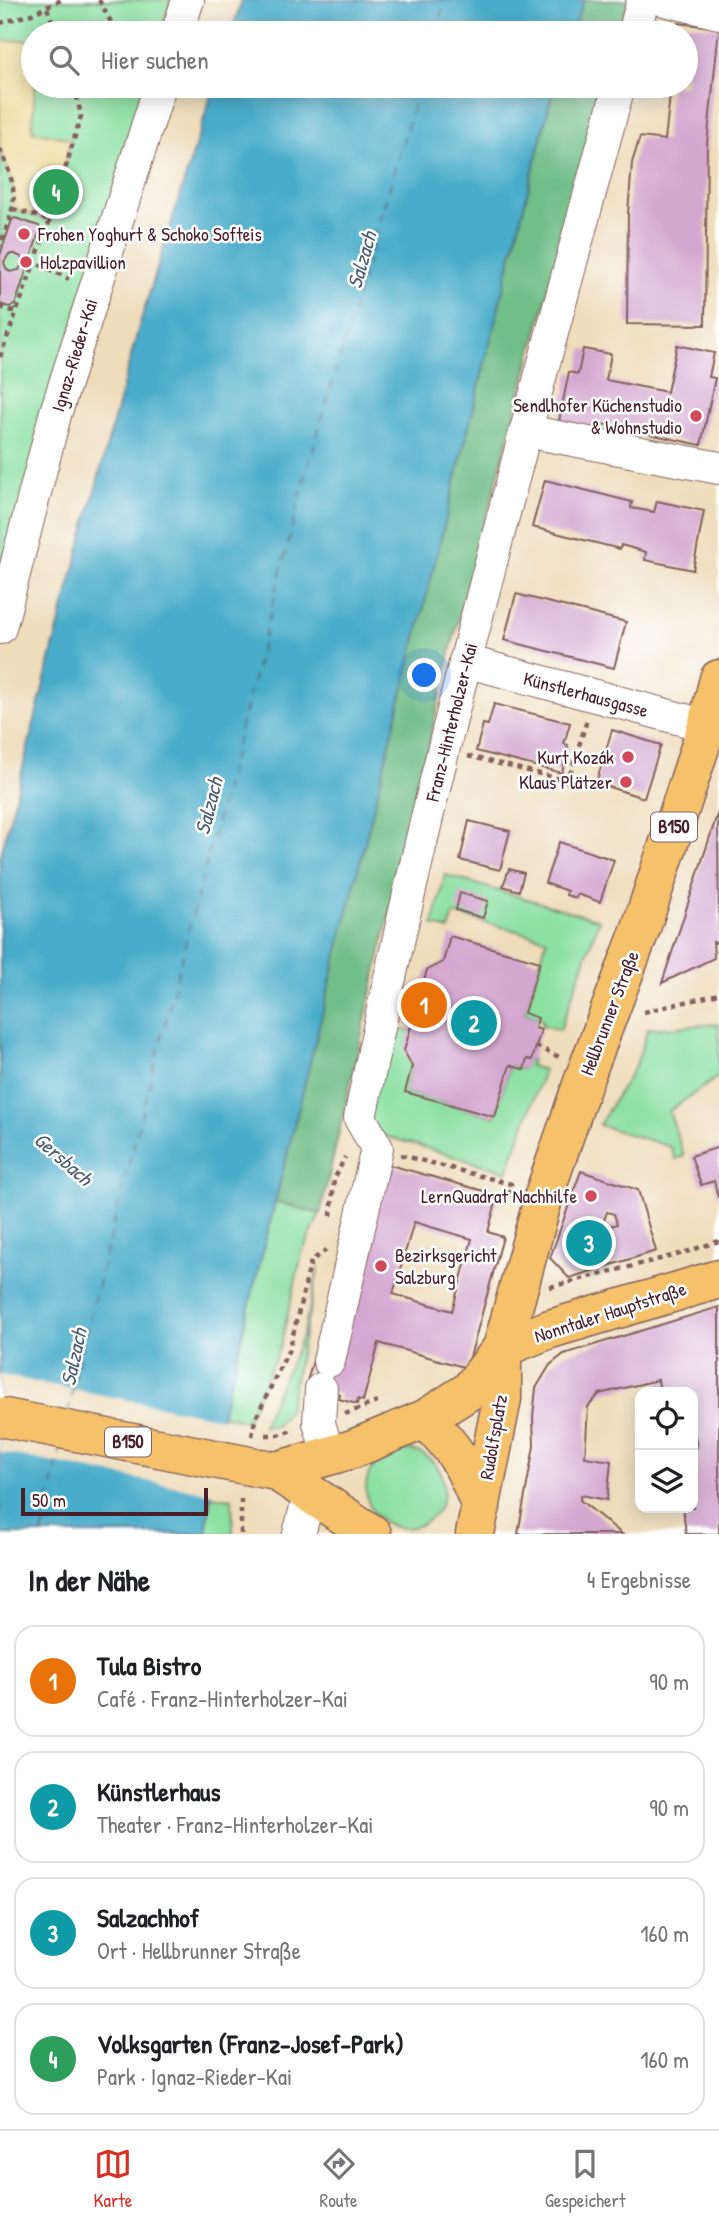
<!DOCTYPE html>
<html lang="de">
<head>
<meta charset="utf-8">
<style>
  :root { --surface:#fff; --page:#f6f6f6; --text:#202124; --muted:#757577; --line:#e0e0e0; --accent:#d93025 }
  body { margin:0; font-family:"Patrick Hand",sans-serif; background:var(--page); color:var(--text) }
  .controls { position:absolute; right:21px; bottom:21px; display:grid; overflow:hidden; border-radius:14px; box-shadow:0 4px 18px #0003 }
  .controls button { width:63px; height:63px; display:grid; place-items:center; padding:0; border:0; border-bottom:2px solid var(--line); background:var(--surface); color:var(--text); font:35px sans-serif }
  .scale { position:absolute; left:21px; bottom:18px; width:187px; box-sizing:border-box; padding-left:7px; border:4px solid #4a1f2b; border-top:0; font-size:19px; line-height:24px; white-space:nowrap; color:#4a1f2b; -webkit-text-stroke:5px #fff; paint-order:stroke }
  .you { position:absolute; left:425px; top:676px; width:24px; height:24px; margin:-18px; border:5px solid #fff; border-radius:50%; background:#1a73e8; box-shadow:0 0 0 10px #1a73e833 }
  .badge { display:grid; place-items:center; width:46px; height:46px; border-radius:50%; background:var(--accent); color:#fff; font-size:23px; font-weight:700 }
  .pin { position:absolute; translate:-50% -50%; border:4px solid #fff; box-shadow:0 2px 7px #0006 }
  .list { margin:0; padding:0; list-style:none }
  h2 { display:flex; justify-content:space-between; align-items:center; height:91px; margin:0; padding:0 28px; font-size:30px }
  h2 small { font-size:23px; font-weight:400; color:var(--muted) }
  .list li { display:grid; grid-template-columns:46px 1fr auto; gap:21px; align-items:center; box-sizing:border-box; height:112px; margin:0 14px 14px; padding:0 14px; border:2px solid var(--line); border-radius:21px }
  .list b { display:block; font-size:26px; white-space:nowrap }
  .list p { margin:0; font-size:23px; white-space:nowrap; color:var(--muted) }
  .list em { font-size:23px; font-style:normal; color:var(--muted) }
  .icon { flex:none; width:38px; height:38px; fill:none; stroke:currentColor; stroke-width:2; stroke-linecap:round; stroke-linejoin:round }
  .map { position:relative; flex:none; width:719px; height:1534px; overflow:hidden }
  .search { position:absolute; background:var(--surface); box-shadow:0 4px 18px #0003; left:21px; right:21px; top:21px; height:77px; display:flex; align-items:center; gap:18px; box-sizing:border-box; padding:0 24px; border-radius:38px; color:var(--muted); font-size:26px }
  .sheet { height:595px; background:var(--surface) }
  nav { display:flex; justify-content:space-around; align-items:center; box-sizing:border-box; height:98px; border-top:2px solid var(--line); background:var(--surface); font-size:19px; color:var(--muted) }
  nav a { display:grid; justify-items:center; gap:4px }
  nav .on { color:var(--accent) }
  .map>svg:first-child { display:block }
</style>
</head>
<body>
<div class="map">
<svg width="719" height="1534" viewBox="0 0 719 1534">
  <rect width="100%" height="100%" fill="#fff"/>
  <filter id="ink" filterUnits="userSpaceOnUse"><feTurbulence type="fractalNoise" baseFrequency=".0143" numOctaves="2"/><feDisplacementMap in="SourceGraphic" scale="14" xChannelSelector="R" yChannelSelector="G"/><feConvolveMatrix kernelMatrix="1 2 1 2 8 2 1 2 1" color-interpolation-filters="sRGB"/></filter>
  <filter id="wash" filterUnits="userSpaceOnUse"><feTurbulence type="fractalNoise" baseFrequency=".00686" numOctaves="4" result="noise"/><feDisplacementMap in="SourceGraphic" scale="28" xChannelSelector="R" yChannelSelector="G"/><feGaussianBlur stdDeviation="1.57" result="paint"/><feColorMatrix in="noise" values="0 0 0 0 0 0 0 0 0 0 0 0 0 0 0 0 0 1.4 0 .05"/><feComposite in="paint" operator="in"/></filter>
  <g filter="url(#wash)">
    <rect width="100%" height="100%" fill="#eedcba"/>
    <!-- green -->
    <path fill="#8ce0a2" stroke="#6b8066" stroke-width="2" d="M0,0H171L160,33H33V86H144L0,588Z
      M445,875L599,920L560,1030L542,1025L543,1020L524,1013L547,939L454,914L449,930L433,925Z
      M719,1024V1076L669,1111L684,1156L675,1159L671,1147L599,1125L636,1065L648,1029Z
      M389,1026L410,1032L412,1066L405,1092L495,1117L510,1065L523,1069L527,1059L532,1060L530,1066L544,1070L507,1172L365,1130Z
      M274,1201L320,1214L302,1253L280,1348L246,1421L222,1415Z
      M319,1266L288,1411L276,1426H263C273,1396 289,1370 300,1341C309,1317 313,1291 319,1266Z
      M366 1489a39 39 0 1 1 78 0a39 39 0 1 1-78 0Z
      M210,1496L232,1499L233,1534H206Z"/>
    <!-- forest -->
    <path fill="#71be88" stroke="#5e6e5a" stroke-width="2" d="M584,0H628L619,33H572Z
      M554,86H604L452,644L320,1214L274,1201Z"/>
    <!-- sand -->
    <path fill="#eeda9e" stroke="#9c7c64" stroke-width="2" d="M33,40L35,86L32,131L71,139L50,220L13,209V183L0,149V41Z"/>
    <!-- water -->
    <path fill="#4aacca" stroke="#4a667a" stroke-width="2" d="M242,0H584L572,33H231Z
      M214,86H554L222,1415L206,1534H0V858L54,644L138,330Z"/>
    <!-- pier -->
    <path fill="#eedcba" d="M0,1375L225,1419L214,1494L0,1452Z"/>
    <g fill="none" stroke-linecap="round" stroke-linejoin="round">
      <!-- ferry -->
      <path stroke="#4a5e73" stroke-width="2" stroke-dasharray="9 7" stroke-linecap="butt" d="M435,33L445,0
        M68,1413L81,1351L306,473L419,86
        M42,1534L60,1449"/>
    </g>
    <g id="blocks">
      <!-- building -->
      <path fill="#d4a7d0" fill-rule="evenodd" d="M678,23L719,28L707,144L705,325L627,324L628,213L632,163L640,137L665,140L671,86H686V33H677Z
        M15,218L39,226L40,230L15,305L9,307L0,304V255L12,220ZM9,254H15L21,257L23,262L19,270L10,272L6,268L4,262Z
        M677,345L714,353L709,377L715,378L701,445L597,423L596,429L559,421L569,372L578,374L583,349L611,354L606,380L667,392Z
        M545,480L632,502L631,508L654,512L657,501L704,511L693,570L645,560L646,552L621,545L620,549L532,527Z
        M516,594L626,622L614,668L504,640Z
        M494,704L570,723L564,744L568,745L562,773L476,751L483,724L488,725Z
        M612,730L661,745L644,798L596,783Z
        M718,812L719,944L713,942L714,958L662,983Z
        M469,821L510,831L500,870L460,860Z
        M559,842L614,860L600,902L577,894L576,898L566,895L567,891L545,883Z
        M509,869L524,873L519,891L503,886Z
        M460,893L488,901L483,918L456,910Z
        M450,936L540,962L524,1013L538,1018L535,1028L541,1030L532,1060L527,1059L524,1070L510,1065L495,1117L405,1092L412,1066L404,1051L427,970L443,962Z
        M719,1147V1197H718L714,1181L701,1185L691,1156Z
        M390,1165L498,1195L488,1232L503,1237L467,1368L379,1343L363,1401L358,1399L357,1404L339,1399L340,1394L306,1385L314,1357L334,1363ZM414,1222L472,1239L452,1311L393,1294Z
        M581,1171L638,1190L656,1251L569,1278L550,1258ZM607,1212L614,1214L617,1224L607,1227L603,1223Z
        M719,1307V1534H686L683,1508H693V1448L697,1447L693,1425V1392H660L658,1380L599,1394L588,1407L585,1457L611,1461L607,1500L581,1495L580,1500L622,1534H518L534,1446L533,1417L536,1388L550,1365L564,1354Z"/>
    </g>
  </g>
  <g filter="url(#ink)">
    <use href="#blocks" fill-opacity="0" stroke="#83615d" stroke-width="2"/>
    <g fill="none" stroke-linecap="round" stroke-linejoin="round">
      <defs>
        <path id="minor" d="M664,0L719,13
          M177,33L188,0
          M634,33L643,0
          M526,431L719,468
          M0,628L55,415L160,86
          M465,661L707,726
          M329,1361L377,1148L360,1118C431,770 526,428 619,86
          M321,1389L319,1423L329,1456
          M299,1534L310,1493"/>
        <path id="major" d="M502,1348L550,1329L719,1279
          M425,1419C457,1450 465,1466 481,1507
          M261,1468L276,1471L372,1534
          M276,1471L353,1449L425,1419L469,1391L502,1348
          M475,1534L502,1399V1348L545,1192L584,1079L641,928L707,726L719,679"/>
      </defs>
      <!-- minor casing -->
      <use href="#minor" stroke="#83615d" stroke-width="34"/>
      <!-- major casing -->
      <use href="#major" stroke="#83615d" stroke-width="41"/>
      <!-- path -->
      <path stroke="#83615d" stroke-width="4.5" stroke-dasharray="5 5" stroke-linecap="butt" d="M99,0L117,33
        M47,8L57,33
        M0,23L32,14L61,0
        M0,149C20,195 16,201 0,246
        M13,209L50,220
        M0,250L1,251
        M30,260L69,279
        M0,307L16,312
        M0,357L50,220L81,116L75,86
        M468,756L568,781L587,720
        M644,1012L719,994
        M536,1046L559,1057
        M401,1155L511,1184L509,1195
        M331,1216L334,1180L345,1157
        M550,1287L680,1254L719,1241
        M345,1414L377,1402
        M266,1435H278L292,1430L293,1427
        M252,1436L255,1420L290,1347L311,1261L326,1250
        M241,1534V1496"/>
      <!-- minor -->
      <use href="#minor" stroke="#fff" stroke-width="32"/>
      <!-- major -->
      <use href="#major" stroke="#f5c16b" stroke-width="38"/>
      <defs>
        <path id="major-bridge" d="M0,1417L255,1467"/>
      </defs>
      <!-- major-bridge casing -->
      <use href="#major-bridge" stroke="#83615d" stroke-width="41" stroke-linecap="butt"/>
      <!-- major-bridge -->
      <use href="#major-bridge" stroke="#f5c16b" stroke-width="38"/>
    </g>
  </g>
  <!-- markers -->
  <g fill="#d1495b" stroke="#fff" stroke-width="2.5">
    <circle cx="24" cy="234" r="7"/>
    <circle cx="26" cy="262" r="7"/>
    <circle cx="696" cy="416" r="7"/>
    <circle cx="628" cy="757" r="7"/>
    <circle cx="626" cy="782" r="7"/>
    <circle cx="591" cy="1196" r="7"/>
    <circle cx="381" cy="1266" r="7"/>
  </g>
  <g text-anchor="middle" stroke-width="5" stroke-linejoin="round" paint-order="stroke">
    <!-- shield labels -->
    <g fill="#fff" stroke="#80626b" stroke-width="2">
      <rect x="651" y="812.5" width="46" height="29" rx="5"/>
      <rect x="105" y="1427.5" width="46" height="29" rx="5"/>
    </g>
    <g font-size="18" font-weight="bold" fill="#4a1f2b">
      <text x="674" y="833">B150</text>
      <text x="128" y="1448">B150</text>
    </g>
    <!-- poi labels -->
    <g font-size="19" fill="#4a1f2b" stroke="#fff" text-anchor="end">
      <text x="38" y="241" text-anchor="start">Frohen Yoghurt &amp; Schoko Softeis</text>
      <text x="40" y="269" text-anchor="start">Holzpavillion</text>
      <text x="682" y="412">Sendlhofer Küchenstudio<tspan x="682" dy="22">&amp; Wohnstudio</tspan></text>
      <text x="614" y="764">Kurt Kozák</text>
      <text x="612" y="789">Klaus Plätzer</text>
      <text x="577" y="1203">LernQuadrat Nachhilfe</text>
      <text x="395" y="1262" text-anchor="start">Bezirksgericht<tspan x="395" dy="22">Salzburg</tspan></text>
    </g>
    <!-- street labels -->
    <g font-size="19" fill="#4a1f2b" stroke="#fff">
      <text transform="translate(74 355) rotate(-73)" y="7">Ignaz-Rieder-Kai</text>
      <text transform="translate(586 694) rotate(15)" y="7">Künstlerhausgasse</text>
      <text transform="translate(451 722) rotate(-76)" y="7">Franz-Hinterholzer-Kai</text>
      <text transform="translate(609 1013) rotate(-69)" y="7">Hellbrunner Straße</text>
      <text transform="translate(610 1312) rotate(-18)" y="7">Nonntaler Hauptstraße</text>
      <text transform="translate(493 1437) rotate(-80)" y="7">Rudolfsplatz</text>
    </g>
    <!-- water labels -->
    <g font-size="21" font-style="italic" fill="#4a5e73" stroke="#fff">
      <text transform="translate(362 260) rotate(-74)" y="7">Salzach</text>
      <text transform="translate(209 806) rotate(-76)" y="7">Salzach</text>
      <text transform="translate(63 1159) rotate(41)" y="7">Gersbach</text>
      <text transform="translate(74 1357) rotate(-78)" y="7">Salzach</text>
    </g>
  </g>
</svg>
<div class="controls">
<button><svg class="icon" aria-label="locate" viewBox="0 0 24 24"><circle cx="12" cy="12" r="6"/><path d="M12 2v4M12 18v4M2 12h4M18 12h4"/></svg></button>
<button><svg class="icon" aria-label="layers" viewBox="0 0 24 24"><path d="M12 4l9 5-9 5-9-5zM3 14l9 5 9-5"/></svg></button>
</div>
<div class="scale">50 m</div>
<div class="you"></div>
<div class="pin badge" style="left:424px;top:1005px;background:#e8710a">1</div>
<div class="pin badge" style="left:474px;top:1023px;background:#0f9aa8">2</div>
<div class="pin badge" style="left:589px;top:1243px;background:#0f9aa8">3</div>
<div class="pin badge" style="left:56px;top:192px;background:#2e9e5b">4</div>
<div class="search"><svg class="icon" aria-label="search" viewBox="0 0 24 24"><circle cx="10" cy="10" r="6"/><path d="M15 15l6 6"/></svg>Hier suchen</div>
</div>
<section class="sheet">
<h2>In der Nähe<small>4 Ergebnisse</small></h2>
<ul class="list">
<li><span class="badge" style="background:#e8710a">1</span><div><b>Tula Bistro</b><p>Café · Franz-Hinterholzer-Kai</p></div><em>90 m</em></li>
<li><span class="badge" style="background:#0f9aa8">2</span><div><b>Künstlerhaus</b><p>Theater · Franz-Hinterholzer-Kai</p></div><em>90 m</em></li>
<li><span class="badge" style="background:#0f9aa8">3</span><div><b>Salzachhof</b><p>Ort · Hellbrunner Straße</p></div><em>160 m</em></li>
<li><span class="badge" style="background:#2e9e5b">4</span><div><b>Volksgarten (Franz-Josef-Park)</b><p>Park · Ignaz-Rieder-Kai</p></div><em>160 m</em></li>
</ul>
</section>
<nav>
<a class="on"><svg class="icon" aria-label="map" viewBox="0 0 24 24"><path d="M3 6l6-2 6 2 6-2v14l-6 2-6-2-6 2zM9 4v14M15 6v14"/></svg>Karte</a>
<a><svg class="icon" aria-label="directions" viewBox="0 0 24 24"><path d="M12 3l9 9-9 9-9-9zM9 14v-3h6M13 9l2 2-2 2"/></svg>Route</a>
<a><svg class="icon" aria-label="saved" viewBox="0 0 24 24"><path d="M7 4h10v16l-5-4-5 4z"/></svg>Gespeichert</a>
</nav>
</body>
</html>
